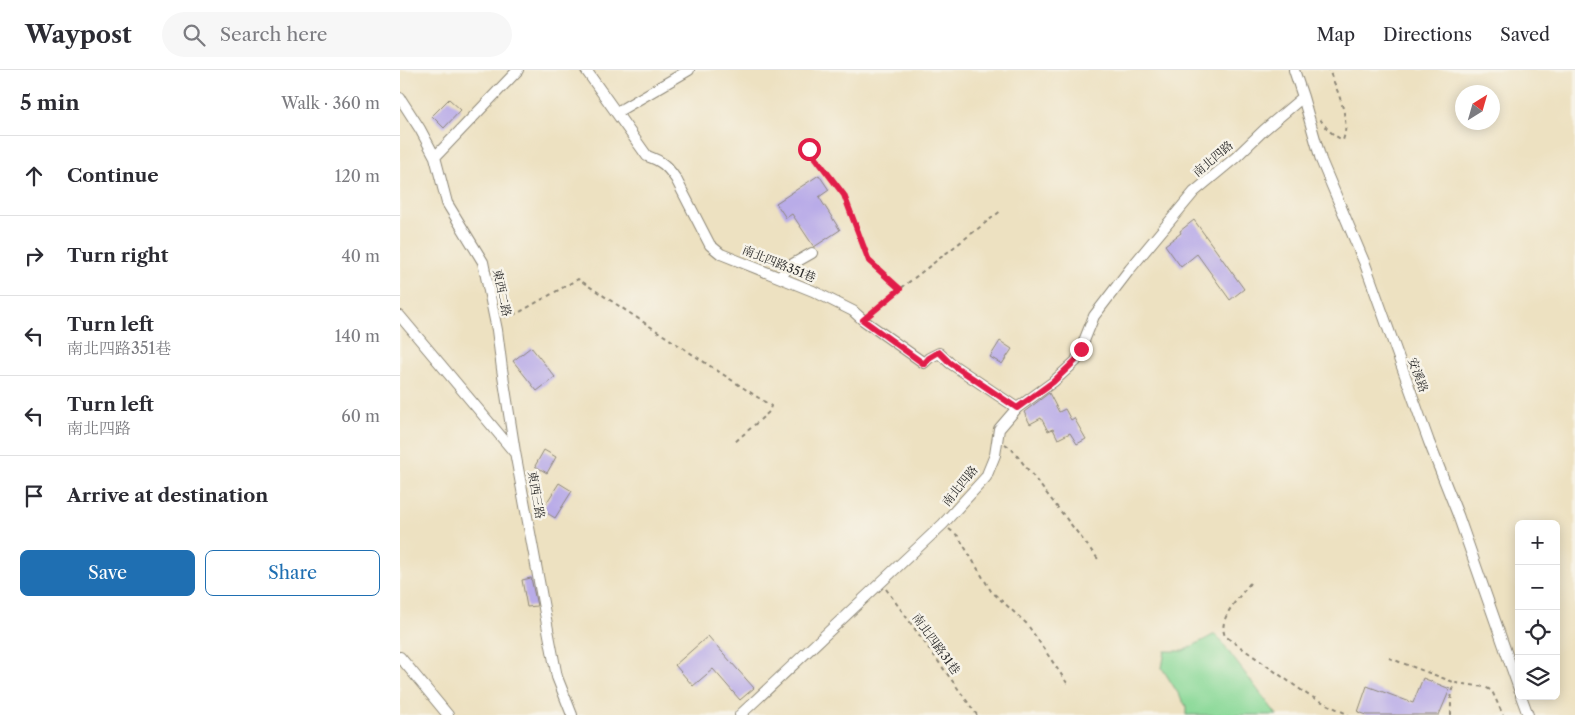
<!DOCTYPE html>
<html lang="en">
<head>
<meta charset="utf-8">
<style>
  :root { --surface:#fff; --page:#f7f7f7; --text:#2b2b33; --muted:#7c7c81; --line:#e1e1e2; --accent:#1f6fb2 }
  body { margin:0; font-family:"Libre Caslon Text","Noto Serif TC",serif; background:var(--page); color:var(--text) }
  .controls { position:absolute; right:15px; bottom:15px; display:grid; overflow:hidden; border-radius:8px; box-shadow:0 2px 12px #0003 }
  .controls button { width:45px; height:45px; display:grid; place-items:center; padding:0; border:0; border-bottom:1px solid var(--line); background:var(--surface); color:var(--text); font:25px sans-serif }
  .compass { position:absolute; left:1055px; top:15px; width:45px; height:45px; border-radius:50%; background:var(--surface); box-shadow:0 2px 12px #0003; rotate:37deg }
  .stop { position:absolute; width:15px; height:15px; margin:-11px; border:4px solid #e11d48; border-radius:50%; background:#fff }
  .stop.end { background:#e11d48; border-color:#fff; box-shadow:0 1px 5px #0008 }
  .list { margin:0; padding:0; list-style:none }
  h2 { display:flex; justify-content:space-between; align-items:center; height:65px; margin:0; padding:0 20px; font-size:21px }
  h2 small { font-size:16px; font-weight:400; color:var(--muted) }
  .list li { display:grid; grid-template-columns:32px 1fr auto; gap:15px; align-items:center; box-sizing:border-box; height:80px; padding:0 20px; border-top:1px solid var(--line) }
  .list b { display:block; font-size:19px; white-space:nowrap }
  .list p { margin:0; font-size:16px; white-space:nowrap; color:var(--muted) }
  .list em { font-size:16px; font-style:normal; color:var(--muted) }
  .actions { display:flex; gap:10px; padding:15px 20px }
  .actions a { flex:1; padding:11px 0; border:1px solid var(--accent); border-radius:8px; text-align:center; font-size:18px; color:var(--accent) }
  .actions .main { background:var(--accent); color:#fff }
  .icon { flex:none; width:28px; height:28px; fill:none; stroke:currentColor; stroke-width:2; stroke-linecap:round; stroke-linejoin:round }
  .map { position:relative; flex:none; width:1175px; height:645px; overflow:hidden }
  header { display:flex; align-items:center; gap:30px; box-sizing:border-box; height:70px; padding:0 25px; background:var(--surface); border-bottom:1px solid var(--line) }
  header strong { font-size:24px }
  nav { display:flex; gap:28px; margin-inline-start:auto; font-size:18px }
  .search { width:350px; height:45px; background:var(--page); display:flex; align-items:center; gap:12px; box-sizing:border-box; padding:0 18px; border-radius:28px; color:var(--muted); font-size:19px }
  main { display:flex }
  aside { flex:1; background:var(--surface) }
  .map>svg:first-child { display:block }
</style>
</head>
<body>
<header>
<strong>Waypost</strong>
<div class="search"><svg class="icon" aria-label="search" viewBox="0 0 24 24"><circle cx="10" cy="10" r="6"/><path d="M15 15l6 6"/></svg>Search here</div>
<nav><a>Map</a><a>Directions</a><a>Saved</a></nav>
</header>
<main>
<aside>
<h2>5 min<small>Walk · 360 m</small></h2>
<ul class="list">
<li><svg class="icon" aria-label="ahead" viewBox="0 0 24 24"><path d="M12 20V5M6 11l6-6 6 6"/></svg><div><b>Continue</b></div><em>120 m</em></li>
<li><svg class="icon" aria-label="right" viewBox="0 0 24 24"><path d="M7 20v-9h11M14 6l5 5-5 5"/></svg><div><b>Turn right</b></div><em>40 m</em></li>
<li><svg class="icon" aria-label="left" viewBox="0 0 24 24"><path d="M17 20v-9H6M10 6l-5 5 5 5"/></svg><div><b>Turn left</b><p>南北四路351巷</p></div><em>140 m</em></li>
<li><svg class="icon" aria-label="left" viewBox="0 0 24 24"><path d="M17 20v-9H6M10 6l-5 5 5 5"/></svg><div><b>Turn left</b><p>南北四路</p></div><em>60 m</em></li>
<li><svg class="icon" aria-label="arrive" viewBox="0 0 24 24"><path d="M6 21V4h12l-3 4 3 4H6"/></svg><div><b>Arrive at destination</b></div></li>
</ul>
<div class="actions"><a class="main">Save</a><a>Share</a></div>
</aside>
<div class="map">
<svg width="1175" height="645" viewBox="0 0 1175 645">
  <rect width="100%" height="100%" fill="#f7f3e8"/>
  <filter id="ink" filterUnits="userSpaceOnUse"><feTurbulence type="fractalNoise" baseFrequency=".02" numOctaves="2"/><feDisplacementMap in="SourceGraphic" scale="10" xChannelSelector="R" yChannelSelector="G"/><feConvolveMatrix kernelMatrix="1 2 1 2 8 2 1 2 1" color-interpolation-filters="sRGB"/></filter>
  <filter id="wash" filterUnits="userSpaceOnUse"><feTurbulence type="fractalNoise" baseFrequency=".0096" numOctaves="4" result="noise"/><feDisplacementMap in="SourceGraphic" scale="20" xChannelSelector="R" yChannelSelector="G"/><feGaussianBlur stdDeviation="1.12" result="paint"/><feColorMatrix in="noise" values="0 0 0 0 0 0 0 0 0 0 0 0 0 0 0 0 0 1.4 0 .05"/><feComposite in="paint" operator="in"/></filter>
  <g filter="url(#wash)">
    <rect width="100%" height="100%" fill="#ede1c1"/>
    <!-- green -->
    <path fill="#8ad998" stroke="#5a8262" d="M815,564L877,645H786V636L762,598L765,581H783Z"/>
    <g id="blocks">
      <!-- building -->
      <path fill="#b9ace8" d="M49,29L61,40L44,58L32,46Z
        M419,105L429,120L419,127L440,160L414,177L392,144L386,148L376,133Z
        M794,150L844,219L830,230L797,184L781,197L765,175L781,163L780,161Z
        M600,271L612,279L602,294L590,287Z
        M131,277L155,307L137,321L113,291Z
        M649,323L659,342L665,339L671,350L674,348L686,369L677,374L670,363L658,369L653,359L648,361L641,348L630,354L624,342Z
        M144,380L156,387L147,403L135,396Z
        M159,413L172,421L155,448L142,440Z
        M131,508L137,536L127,537L122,510Z
        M308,566L354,618L340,630L313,599L293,616L275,595Z
        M1023,608L1050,619L1039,645H967L958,642L967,616L1013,633Z"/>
    </g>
  </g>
  <g filter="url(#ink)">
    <use href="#blocks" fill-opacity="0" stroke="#8c8676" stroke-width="1"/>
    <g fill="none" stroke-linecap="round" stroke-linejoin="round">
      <defs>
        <path id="minor" d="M186,0L247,86C262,91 267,96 276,109L310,175L321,184L413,221L453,241L463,250L524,293L529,288L539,283L550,293L617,338
          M894,0L903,27L921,90L965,194L1029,372L1058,445L1119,619
          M0,28L20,59L35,87L47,133L83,192L97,260L102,299L115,382L149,565L157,607L172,645
          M217,42L289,0
          M35,87L118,0
          M380,207L391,195L412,183
          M0,246L114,382
          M0,587L48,645
          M1121,626L1128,645
          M340,645L543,454L586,407L595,385L599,359L617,338L653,312L676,291L694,246L730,199L794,122L835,88L864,60L903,27"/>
      </defs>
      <!-- minor casing -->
      <use href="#minor" stroke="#8c8676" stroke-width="12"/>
      <!-- path -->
      <path stroke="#8c8676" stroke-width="2" stroke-dasharray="4 4" stroke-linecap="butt" d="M920,49C926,58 932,65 943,70C951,49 937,20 929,0
        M409,79L445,125L469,191L500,219
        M471,244L500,219L602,140
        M105,247L118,243L178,209L371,336L369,342L335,372
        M605,374L611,378L698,489
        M549,459L558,466L591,521L627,554L667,613
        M850,513C840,527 817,548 825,566L908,625L949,645
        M486,519L577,645
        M989,588L1056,613
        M1051,645C1051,635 1050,622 1056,613L1085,617L1092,621L1103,645"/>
      <!-- minor -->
      <use href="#minor" stroke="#fff" stroke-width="10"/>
    </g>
  </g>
  <g fill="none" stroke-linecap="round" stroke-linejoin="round" filter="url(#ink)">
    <!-- route -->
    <path stroke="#e11d48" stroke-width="6" d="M409,79L444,125L469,191L500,219L463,250L524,294L529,288L539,282L550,293L617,338L653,312L676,290L681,279"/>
  </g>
  <g text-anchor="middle" stroke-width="5" stroke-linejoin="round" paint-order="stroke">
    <!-- street labels -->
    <g font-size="12" fill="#2b2b2b" stroke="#f7f3e8">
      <text transform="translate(813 89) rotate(-40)" y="4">南北四路</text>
      <text transform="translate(379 194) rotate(22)" y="4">南北四路351巷</text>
      <text transform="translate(102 223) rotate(78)" y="4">東西二路</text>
      <text transform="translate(1018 305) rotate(70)" y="4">安溪路</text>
      <text transform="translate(560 416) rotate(-51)" y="4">南北四路</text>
      <text transform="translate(136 425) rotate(80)" y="4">東西三路</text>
      <text transform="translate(536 574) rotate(54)" y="4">南北四路31巷</text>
    </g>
  </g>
</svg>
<div class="controls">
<button>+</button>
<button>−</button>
<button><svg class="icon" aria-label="locate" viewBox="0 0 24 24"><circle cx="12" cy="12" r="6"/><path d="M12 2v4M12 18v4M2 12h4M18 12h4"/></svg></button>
<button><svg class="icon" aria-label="layers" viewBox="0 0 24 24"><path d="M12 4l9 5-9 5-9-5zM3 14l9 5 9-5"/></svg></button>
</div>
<svg class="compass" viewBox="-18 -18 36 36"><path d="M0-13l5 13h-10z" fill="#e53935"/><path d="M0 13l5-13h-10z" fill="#7c7c81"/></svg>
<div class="stop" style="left:409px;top:79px"></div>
<div class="stop end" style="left:681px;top:279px"></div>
</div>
</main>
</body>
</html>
